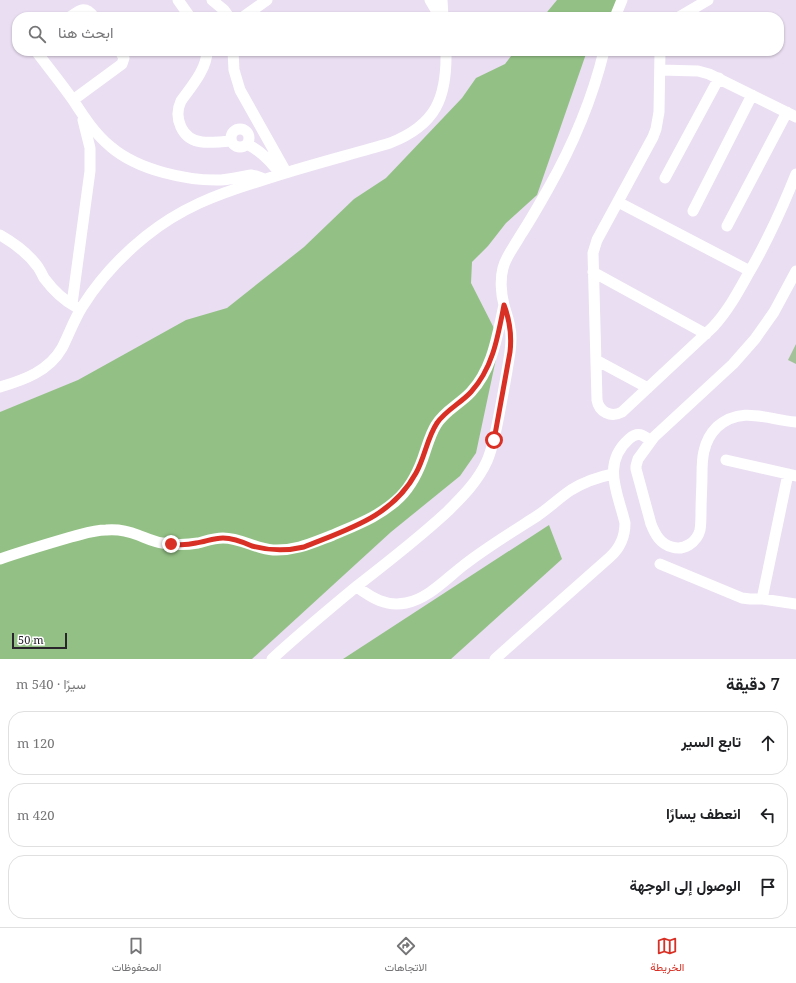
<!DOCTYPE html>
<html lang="ar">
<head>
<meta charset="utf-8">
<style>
  :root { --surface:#fff; --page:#f6f6f6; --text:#202124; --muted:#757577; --line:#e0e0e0; --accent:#d93025 }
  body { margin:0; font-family:"Noto Serif",Vazirmatn,serif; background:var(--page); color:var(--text); direction:rtl }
  .scale { position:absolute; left:12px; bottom:10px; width:55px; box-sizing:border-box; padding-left:4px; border:2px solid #2a252d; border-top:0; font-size:11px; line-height:14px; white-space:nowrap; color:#2a252d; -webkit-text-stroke:3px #fff; paint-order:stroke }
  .stop { position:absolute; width:12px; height:12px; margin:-9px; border:3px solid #d93025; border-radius:50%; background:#fff }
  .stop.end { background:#d93025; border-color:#fff; box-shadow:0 1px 4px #0008 }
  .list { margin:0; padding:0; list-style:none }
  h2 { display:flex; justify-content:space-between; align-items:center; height:52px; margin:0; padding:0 16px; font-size:17px }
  h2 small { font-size:13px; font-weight:400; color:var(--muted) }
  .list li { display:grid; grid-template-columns:26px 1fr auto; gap:12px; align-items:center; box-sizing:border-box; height:64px; margin:0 8px 8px; padding:0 8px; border:1px solid var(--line); border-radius:16px }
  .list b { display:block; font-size:15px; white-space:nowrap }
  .list em { font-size:13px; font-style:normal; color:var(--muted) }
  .icon { flex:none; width:22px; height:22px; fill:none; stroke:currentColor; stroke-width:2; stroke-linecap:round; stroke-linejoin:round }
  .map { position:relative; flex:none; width:796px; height:659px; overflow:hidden; direction:ltr }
  .search { position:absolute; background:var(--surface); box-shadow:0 1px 3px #0004; left:12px; right:12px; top:12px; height:44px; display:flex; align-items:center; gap:10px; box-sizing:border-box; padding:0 14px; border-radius:16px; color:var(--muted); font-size:15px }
  .sheet { height:268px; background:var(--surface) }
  nav { display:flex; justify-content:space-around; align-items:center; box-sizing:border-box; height:56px; border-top:1px solid var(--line); background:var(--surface); font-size:11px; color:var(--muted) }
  nav a { display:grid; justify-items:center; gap:2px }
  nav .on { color:var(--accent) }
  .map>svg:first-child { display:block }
</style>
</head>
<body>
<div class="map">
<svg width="796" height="659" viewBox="0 0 796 659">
  <rect width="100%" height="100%" fill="#eadef2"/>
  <!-- green -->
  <path fill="#a4c29a" d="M796,344V364L788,360Z"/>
  <!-- forest -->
  <path fill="#93c185" d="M557,0H623L610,17H543Z
    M515,51H587L537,195L506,223L488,246L472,262L471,283L500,340L476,453L460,476L391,532L252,659H0V412L78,380L186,320L227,308L304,247L354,199L386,178L462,98L476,78L505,64Z
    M549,525L562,559L451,659H343Z"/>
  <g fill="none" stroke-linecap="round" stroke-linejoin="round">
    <!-- minor -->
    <path stroke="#fff" stroke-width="11" d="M178,0L190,17
      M212,0L224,10L229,17
      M430,0L440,17
      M442,0L443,17
      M70,17C80,10 85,5 94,17
      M243,17L267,0
      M615,17L622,0
      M679,17L708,0
      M36,51C48,67 61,83 73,100C84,117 95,134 111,147C138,170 187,181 221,180C231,179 241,177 251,175L256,176L264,179
      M207,51C207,69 191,87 181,101C173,118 182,140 202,142C211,143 221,142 231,141
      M233,51L234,70L240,90L286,172
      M660,51L659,112L656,129L653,137L597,240L593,253L597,400C599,412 611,418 622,412L713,327C727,312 737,294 747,276C766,244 782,209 796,174
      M660,70L698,71L709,74L796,117
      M73,100L122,64L124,58L120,51
      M231 138a9 9 0 1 1 18 0a9 9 0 1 1-18 0Z
      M247,144C261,151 271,161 280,174
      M665,178L719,78
      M618,202L750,271
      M693,211L752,95
      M727,226L787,112
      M0,235C14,243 28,253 38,267C40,270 42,274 44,278C53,290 63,300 76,307
      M796,271L774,312L755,339L733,364L654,437L638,459L636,466V469L651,524C655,534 660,544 672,547C684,551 697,542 700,530C701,524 701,518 701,512C701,499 702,487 702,475C702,467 702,459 704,451C706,442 711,433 717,427C742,405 768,420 796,422
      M593,272L706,334
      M72,304L90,171V148L83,120
      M596,360L648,388
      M0,387C24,380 49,371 62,348C69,334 74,320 82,307C99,280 121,256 146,236C181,208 215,195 257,182C301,167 346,156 390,143C436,125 447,98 446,51
      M726,460L796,476
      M788,474L762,599L796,604
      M0,559C23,551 47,544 71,537C83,534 94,530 106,530C117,529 128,531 138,535C146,538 154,542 162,543C174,545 186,545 198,543C206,541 214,538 223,538C241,538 256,549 273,550C296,551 312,543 333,535C356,525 381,516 400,497C412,485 420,468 425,452C428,443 431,433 436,425C444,411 460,404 471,392C493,368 497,336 504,305
      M660,564L742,598L750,599H762
      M357,587C372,598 386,607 406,603C428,599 447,578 464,565C487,547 512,532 537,516C549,508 559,498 571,490C584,482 598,477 613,474
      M272,659C299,634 328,610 357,586C388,562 419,538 448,511C463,496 478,481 487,461C493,447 496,431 499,415C503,394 507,373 510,352C511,344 512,336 510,328C509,320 506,313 504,305C501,294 500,279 503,268C506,256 514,247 520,236C530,221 539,205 548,189C573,145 592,100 604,51
      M495,659L610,557C620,548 625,537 625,523C618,493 601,464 629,439C638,431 643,435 651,441"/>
  </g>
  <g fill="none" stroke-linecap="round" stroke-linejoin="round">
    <!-- route -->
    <path stroke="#d93025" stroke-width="5" d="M171,544C179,545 187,545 196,543C205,542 213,538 223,538C233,538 243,542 252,546C270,551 287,551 304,547C348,529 392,517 416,473C425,457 427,438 437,423C446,410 461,403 471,392C493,368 498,336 504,305C510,321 512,335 510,352L494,440"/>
  </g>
</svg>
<div class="scale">50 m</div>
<div class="stop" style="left:494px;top:440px"></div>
<div class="stop end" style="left:171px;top:544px"></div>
<div class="search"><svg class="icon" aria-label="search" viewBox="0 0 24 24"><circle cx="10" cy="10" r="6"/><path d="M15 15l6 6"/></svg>ابحث هنا</div>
</div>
<section class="sheet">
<h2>7 دقيقة<small>سيرًا · 540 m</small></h2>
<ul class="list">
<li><svg class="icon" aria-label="ahead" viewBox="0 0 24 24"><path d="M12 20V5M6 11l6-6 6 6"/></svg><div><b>تابع السير</b></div><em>120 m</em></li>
<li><svg class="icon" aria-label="left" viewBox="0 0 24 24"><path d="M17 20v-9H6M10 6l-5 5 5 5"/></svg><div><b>انعطف يسارًا</b></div><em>420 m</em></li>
<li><svg class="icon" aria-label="arrive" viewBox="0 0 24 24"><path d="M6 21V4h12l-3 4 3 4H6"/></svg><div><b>الوصول إلى الوجهة</b></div></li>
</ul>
</section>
<nav>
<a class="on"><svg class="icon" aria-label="map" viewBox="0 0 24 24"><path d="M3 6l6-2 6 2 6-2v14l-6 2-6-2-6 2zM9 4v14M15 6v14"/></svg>الخريطة</a>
<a><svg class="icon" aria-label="directions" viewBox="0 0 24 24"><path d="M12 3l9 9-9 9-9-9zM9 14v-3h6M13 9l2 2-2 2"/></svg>الاتجاهات</a>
<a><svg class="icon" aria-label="saved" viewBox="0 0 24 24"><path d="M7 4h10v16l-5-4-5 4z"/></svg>المحفوظات</a>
</nav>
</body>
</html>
